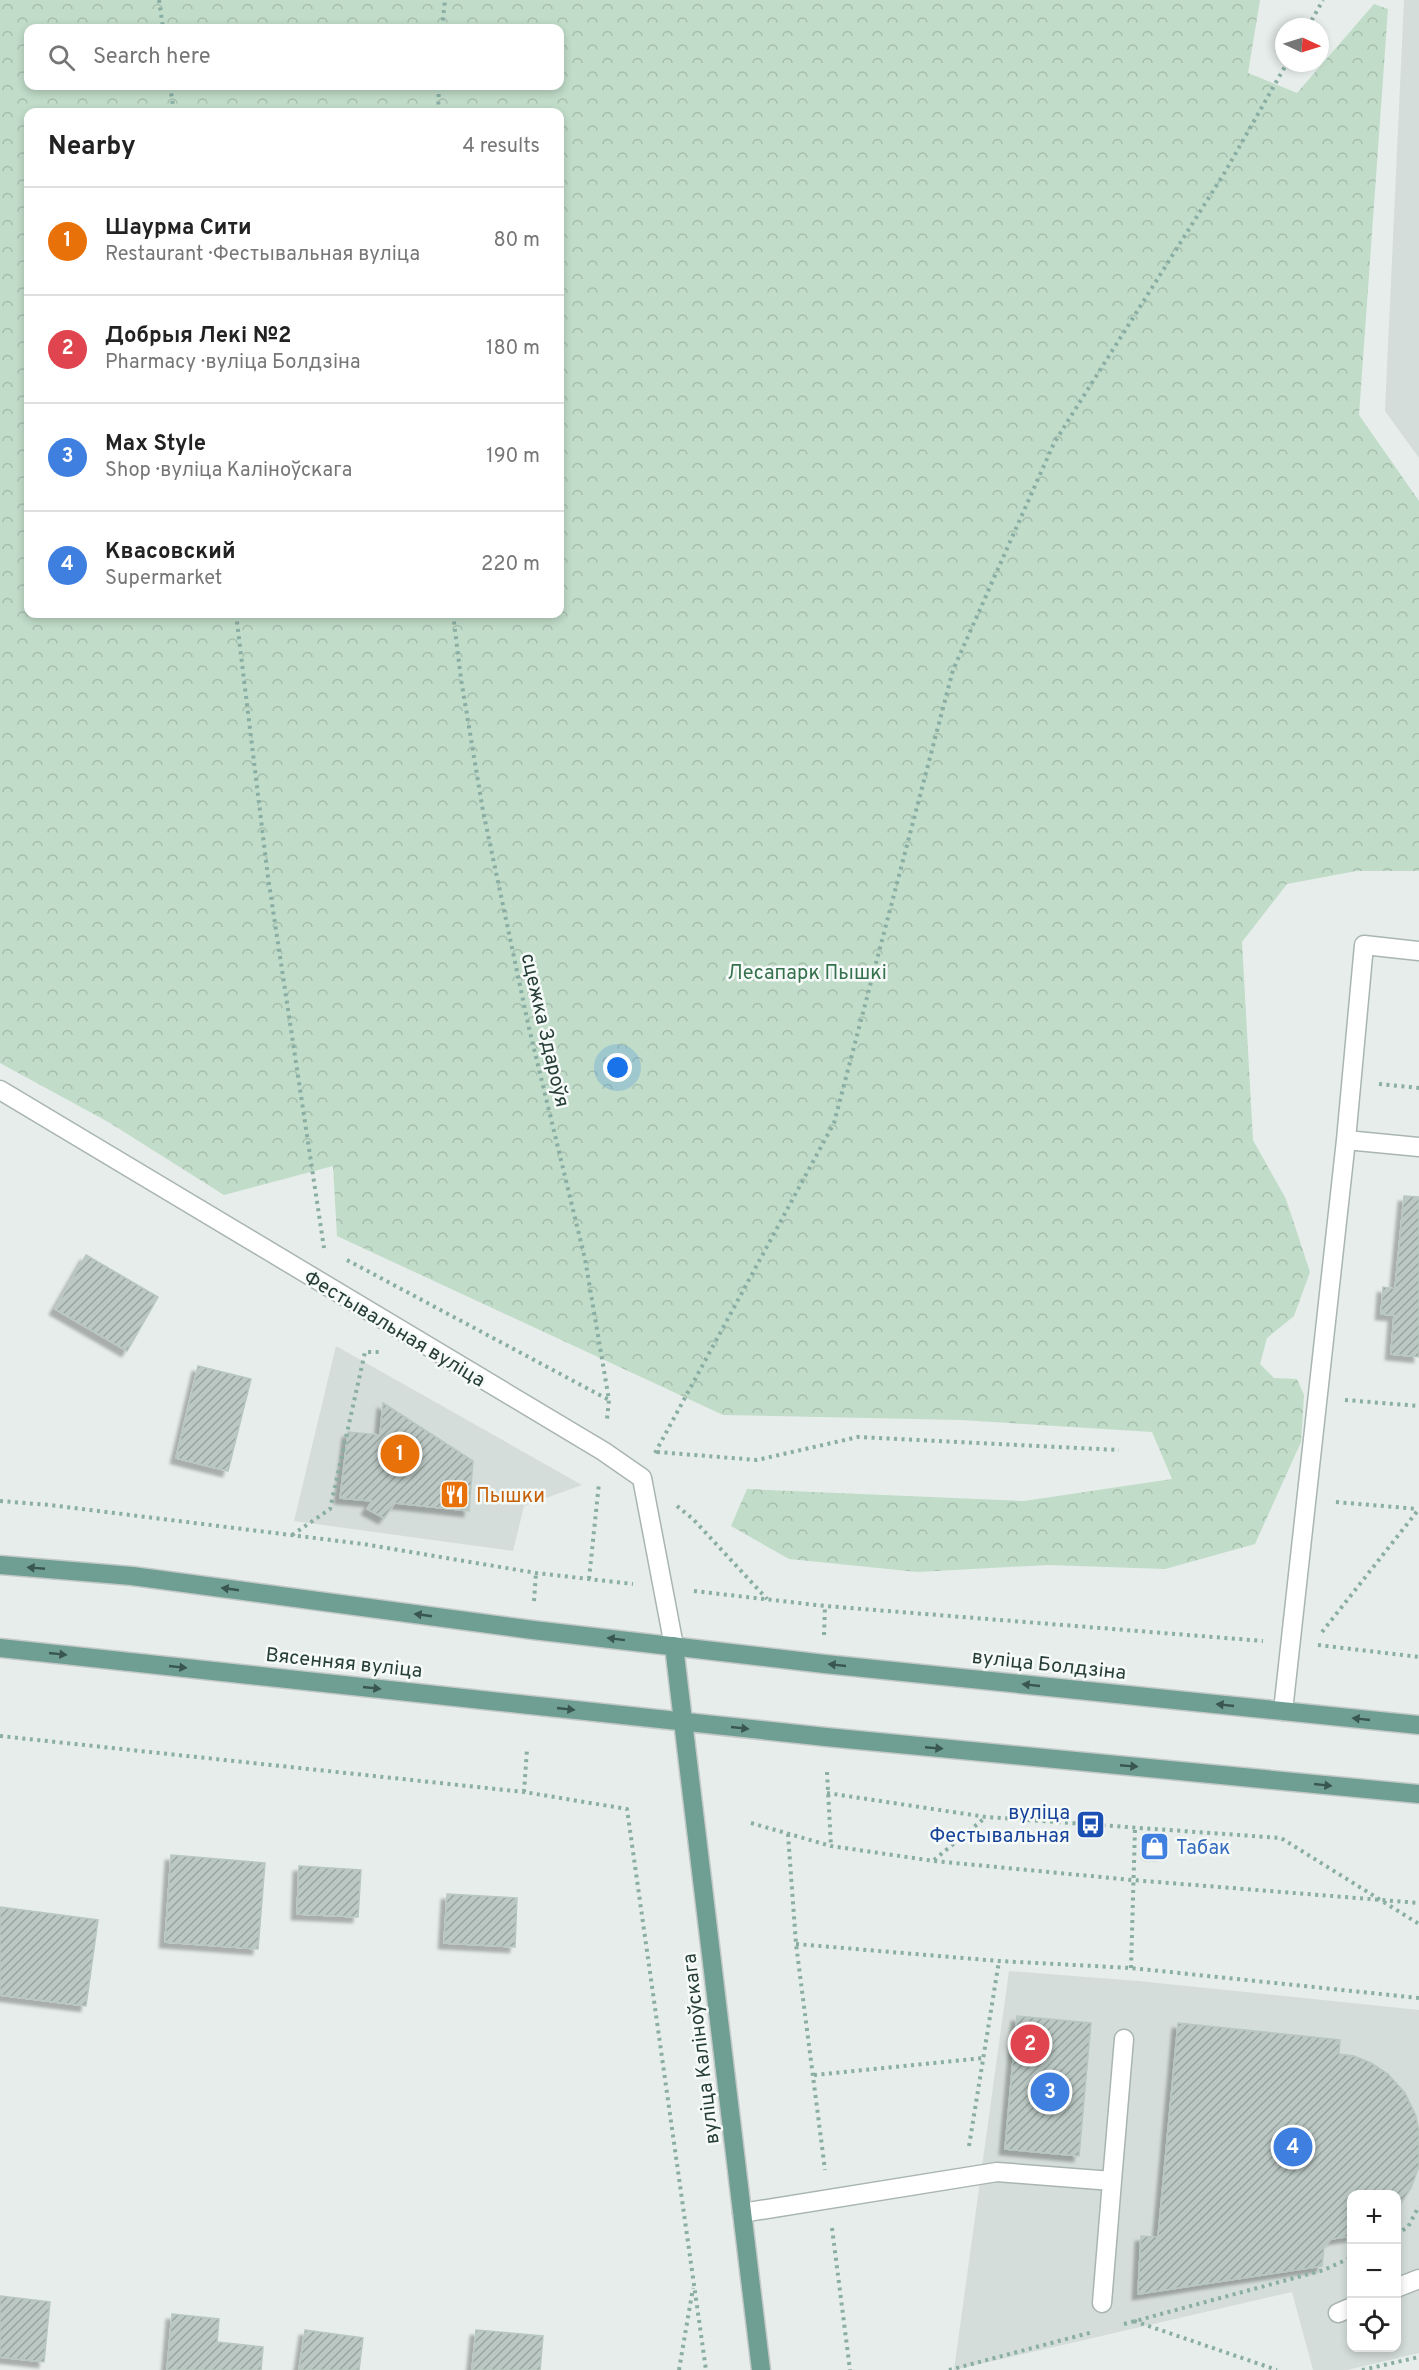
<!DOCTYPE html>
<html lang="en">
<head>
<meta charset="utf-8">
<style>
  :root { --surface:#fff; --page:#f6f6f6; --text:#222; --muted:#767676; --line:#e0e0e0; --accent:#0f766e }
  body { margin:0; font-family:Overpass,sans-serif; background:var(--page); color:var(--text) }
  .controls { position:absolute; right:18px; bottom:18px; display:grid; overflow:hidden; border-radius:12px; box-shadow:0 3px 9px #0003 }
  .controls button { width:54px; height:54px; display:grid; place-items:center; padding:0; border:0; border-bottom:2px solid var(--line); background:var(--surface); color:var(--text); font:30px sans-serif }
  .compass { position:absolute; left:1275px; top:18px; width:54px; height:54px; border-radius:50%; background:var(--surface); box-shadow:0 3px 9px #0003; rotate:94deg }
  .you { position:absolute; left:618px; top:1068px; width:21px; height:21px; margin:-15px; border:4px solid #fff; border-radius:50%; background:#1a73e8; box-shadow:0 0 0 9px #1a73e833 }
  .badge { display:grid; place-items:center; width:39px; height:39px; border-radius:50%; background:var(--accent); color:#fff; font-size:20px; font-weight:700 }
  .pin { position:absolute; translate:-50% -50%; border:3px solid #fff; box-shadow:0 2px 6px #0006 }
  .list { margin:0; padding:0; list-style:none }
  h2 { display:flex; justify-content:space-between; align-items:center; height:78px; margin:0; padding:0 24px; font-size:26px }
  h2 small { font-size:20px; font-weight:400; color:var(--muted) }
  .list li { display:grid; grid-template-columns:39px 1fr auto; gap:18px; align-items:center; box-sizing:border-box; height:108px; padding:0 24px; border-top:2px solid var(--line) }
  .list b { display:block; font-size:22px; white-space:nowrap }
  .list p { margin:0; font-size:20px; white-space:nowrap; color:var(--muted) }
  .list em { font-size:20px; font-style:normal; color:var(--muted) }
  .icon { flex:none; width:33px; height:33px; fill:none; stroke:currentColor; stroke-width:2; stroke-linecap:round; stroke-linejoin:round }
  .map { position:relative; flex:none; width:1419px; height:2370px; overflow:hidden }
  .search { position:absolute; background:var(--surface); box-shadow:0 3px 9px #0003; left:24px; top:24px; width:540px; height:66px; display:flex; align-items:center; gap:15px; box-sizing:border-box; padding:0 21px; border-radius:12px; color:var(--muted); font-size:22px }
  .panel { position:absolute; background:var(--surface); box-shadow:0 3px 9px #0003; left:24px; top:108px; width:540px; height:510px; border-radius:12px }
  .map>svg:first-child { display:block }
</style>
</head>
<body>
<div class="map">
<svg width="1419" height="2370" viewBox="0 0 1419 2370">
  <defs>
    <pattern id="forest-crowns" width="20" height="18" patternUnits="userSpaceOnUse" patternTransform="scale(1.5)"><rect width="20" height="18" fill="#c1dcc9"/><path d="M2 6a3 3 0 1 1 6 0M12 15a3 3 0 1 1 6 0" fill="none" stroke="#a6bead"/></pattern>
    <pattern id="building-hatch" width="6" height="6" patternUnits="userSpaceOnUse" patternTransform="scale(1.5)"><rect width="6" height="6" fill="#bbc8c3"/><path d="M-1 1l2-2M0 6l6-6M5 7l2-2" fill="none" stroke="#98a49f"/></pattern>
    <filter id="shadow"><feDropShadow dx="-5.5" dy="5.5" stdDeviation="1.5" flood-color="#0004"/></filter>
  </defs>
  <rect width="100%" height="100%" fill="#e6edea"/>
  <!-- built -->
  <path fill="#d4ddd9" fill-rule="evenodd" d="M1404,0H1419V458L1385,411Z
    M336,1346L582,1485L524,1506L513,1551L294,1521Z
    M1009,1971L1138,1981L1419,2010V2353L1347,2370H1313L1292,2292L954,2370ZM1352,2194H1396V2348H1352Z"/>
  <!-- forest -->
  <path fill="url(#forest-crowns)" fill-rule="evenodd" d="M0,0H1260L1248,73L1297,93L1374,4L1388,9L1359,415L1419,501V871H1356L1287,884L1242,942L1253,1140L1286,1199L1310,1272L1294,1316L1267,1338L1260,1364L1274,1378L1297,1379L1304,1395L1301,1442L1255,1544L1165,1569L1048,1565L918,1572L789,1559L731,1526L747,1489L1024,1501L1172,1479L1152,1432L961,1420L723,1415L337,1236L333,1166L224,1195L110,1123L0,1063ZM28,28H560V86H28ZM28,112H560V614H28Z"/>
  <!-- building -->
  <path fill="url(#building-hatch)" stroke="#b9c7c1" stroke-width="1.5" filter="url(#shadow)" d="M1404,1196L1419,1197V1357L1391,1354L1394,1315L1381,1314L1383,1287L1395,1289Z
    M86,1255L158,1297L127,1351L55,1309Z
    M198,1366L251,1379L228,1471L176,1458Z
    M383,1403L473,1461L469,1511L395,1503L384,1518L367,1509L372,1501L340,1498L348,1432L380,1435Z
    M1150,1840L1162,1841V1854L1149,1853Z
    M171,1855L265,1863L258,1949L165,1942Z
    M299,1866L361,1870L358,1917L297,1914Z
    M447,1894L517,1898L515,1947L444,1943Z
    M0,1907L98,1920L86,2006L0,1995Z
    M1017,2016L1091,2023L1079,2156L1005,2149Z
    M1178,2023L1340,2040L1339,2054L1354,2056L1371,2063L1388,2074L1405,2093L1416,2116L1419,2131V2166L1411,2188L1397,2209L1396,2194H1352V2236L1331,2239L1324,2247L1322,2266L1138,2294L1141,2236L1158,2237Z
    M0,2296L50,2302L44,2362L0,2357Z
    M172,2314L219,2319L217,2342L263,2347L261,2370H167Z
    M305,2330L363,2338L359,2370H299Z
    M476,2330L543,2336L540,2370H472Z"/>
  <g fill="none" stroke-linecap="round" stroke-linejoin="round">
    <defs>
      <path id="minor" d="M0,1090L603,1451L642,1478L674,1646
        M1346,1140L1364,945L1419,951
        M1283,1711L1346,1140L1419,1147
        M742,2213L997,2172L1112,2181L1124,2039
        M1396,2288L1419,2279
        M1102,2303L1112,2181
        M1338,2313L1352,2307"/>
      <path id="major" d="M0,1565L132,1576L533,1630L825,1664L1419,1725
        M674,1646L761,2370
        M0,1648L826,1737L1419,1794"/>
    </defs>
    <!-- minor casing -->
    <use href="#minor" stroke="#a9b5b1" stroke-width="21"/>
    <!-- major casing -->
    <use href="#major" stroke="#c3c9c7" stroke-width="21"/>
    <!-- path -->
    <path stroke="#8aaea3" stroke-width="4" stroke-dasharray="3 4.5" stroke-linecap="butt" d="M159,0L163,28
      M1308,27L1323,0
      M442,28L445,0
      M170,86L174,112
      M438,112L439,86
      M236,614L268,877L324,1248
      M453,614L461,679L483,811L529,1028L585,1259L609,1400L607,1419
      M1379,1084L1419,1088
      M347,1260L609,1400
      M1345,1400L1419,1406
      M657,1452L757,1460L858,1437L1119,1450
      M655,1453L834,1123L953,670L1054,443L1225,172L1287,63
      M0,1501L50,1505L363,1544L536,1573L633,1584
      M1336,1502L1418,1509
      M677,1506L693,1519L767,1599
      M292,1535L330,1509L365,1352H379
      M589,1579L599,1483
      M694,1591L825,1606L1263,1641
      M534,1601L536,1573
      M1322,1632L1419,1509
      M824,1635L825,1606
      M1318,1645L1419,1657
      M0,1736L524,1792L627,1809L706,2370
      M827,1772L831,1846
      M524,1792L527,1749
      M827,1793L986,1817L1281,1838L1419,1924
      M751,1823L831,1846L934,1861L1132,1880L1419,1903
      M788,1834L796,1944L825,2170
      M934,1860L986,1817
      M796,1944L999,1961L1131,1968L1419,1998
      M1131,1968L1135,1828
      M814,2075L983,2058
      M969,2146L999,1961
      M832,2228L850,2370
      M1396,2234L1408,2227L1419,2206
      M1134,2321L1277,2370
      M1124,2324L1324,2270L1352,2257
      M679,2370L693,2288
      M949,2370L1093,2332
      M1362,2370L1419,2357"/>
    <!-- minor -->
    <use href="#minor" stroke="#fff" stroke-width="18"/>
    <!-- major -->
    <use href="#major" stroke="#6f9e93" stroke-width="18"/>
  </g>
  <!-- one-way arrows -->
  <defs><path id="oneway-solid" d="M-6-.8H1V-3.2L6.5 0L1 3.2V.8H-6Z" transform="scale(1.5)"/></defs>
  <g fill="#39564f">
    <use href="#oneway-solid" transform="translate(36 1568) rotate(-175)"/>
    <use href="#oneway-solid" transform="translate(230 1589) rotate(-172)"/>
    <use href="#oneway-solid" transform="translate(423 1615) rotate(-172)"/>
    <use href="#oneway-solid" transform="translate(616 1639) rotate(-173)"/>
    <use href="#oneway-solid" transform="translate(58 1654) rotate(6)"/>
    <use href="#oneway-solid" transform="translate(837 1665) rotate(-174)"/>
    <use href="#oneway-solid" transform="translate(178 1667) rotate(6)"/>
    <use href="#oneway-solid" transform="translate(1031 1685) rotate(-174)"/>
    <use href="#oneway-solid" transform="translate(372 1688) rotate(6)"/>
    <use href="#oneway-solid" transform="translate(1225 1705) rotate(-174)"/>
    <use href="#oneway-solid" transform="translate(566 1709) rotate(6)"/>
    <use href="#oneway-solid" transform="translate(1361 1719) rotate(-174)"/>
    <use href="#oneway-solid" transform="translate(740 1728) rotate(6)"/>
    <use href="#oneway-solid" transform="translate(934 1748) rotate(5)"/>
    <use href="#oneway-solid" transform="translate(1129 1766) rotate(5)"/>
    <use href="#oneway-solid" transform="translate(1323 1785) rotate(6)"/>
  </g>
  <!-- icons -->
  <defs>
    <symbol id="restaurant-square" viewBox="-11 -11 22 22"><rect x="-9" y="-9" width="18" height="18" rx="4" fill="#e8710a" stroke="#f6faf8"/><path d="M-5-6h1v4h1v-4h1v4h1v-4h1v5L-1.5 .5V6h-2V.5L-5-1ZM5-6V6H3V1.5H1.5Q1.5-4 5-6Z" fill="#fff"/></symbol>
    <symbol id="bus-square" viewBox="-11 -11 22 22"><rect x="-9" y="-9" width="18" height="18" rx="4" fill="#1a4fb4" stroke="#f6faf8"/><path d="M-5-6H5V4H4V6H2V4H-2V6H-4V4H-5ZM-3.5-4V0h7V-4ZM-3.5 1.2v1.5H-2V1.2ZM2 1.2v1.5H3.5V1.2Z" fill="#fff"/></symbol>
    <symbol id="shop-square" viewBox="-11 -11 22 22"><rect x="-9" y="-9" width="18" height="18" rx="4" fill="#3f7fe0" stroke="#f6faf8"/><path d="M-5-2.5h2.3a2.7 3.5 0 0 1 5.4 0H5L5.5 6h-11ZM-1.5-2.5h3a1.5 2.3 0 0 0-3 0Z" fill="#fff"/></symbol>
  </defs>
  <g fill-rule="evenodd">
    <use href="#restaurant-square" x="438" y="1478" width="33" height="33"/>
    <use href="#bus-square" x="1074" y="1808" width="33" height="33"/>
    <use href="#shop-square" x="1138" y="1830" width="33" height="33"/>
  </g>
  <g text-anchor="middle" stroke-width="5" stroke-linejoin="round" paint-order="stroke">
    <!-- park labels -->
    <g font-size="20" fill="#35714d" stroke="#f6faf8">
      <text x="807" y="979">Лесапарк Пышкі</text>
    </g>
    <!-- street labels -->
    <g font-size="20" fill="#273e38" stroke="#f6faf8">
      <text transform="translate(546 1030) rotate(77)" y="7">сцежка Здароўя</text>
      <text transform="translate(395 1328) rotate(31)" y="7">Фестывальная вуліца</text>
      <text transform="translate(344 1662) rotate(6)" y="7">Вясенняя вуліца</text>
      <text transform="translate(1049 1664) rotate(6)" y="7">вуліца Болдзіна</text>
      <text transform="translate(700 2049) rotate(-97)" y="7">вуліца Каліноўскага</text>
    </g>
    <!-- food labels -->
    <g font-size="20" fill="#c56008" stroke="#f6faf8" text-anchor="start">
      <text x="476" y="1502">Пышки</text>
    </g>
    <!-- transit labels -->
    <g font-size="20" fill="#164399" stroke="#f6faf8" text-anchor="end">
      <text x="1070" y="1819">вуліца<tspan x="1070" dy="23">Фестывальная</tspan></text>
    </g>
    <!-- shop labels -->
    <g font-size="20" fill="#366cbe" stroke="#f6faf8" text-anchor="start">
      <text x="1176" y="1854">Табак</text>
    </g>
  </g>
</svg>
<div class="controls">
<button>+</button>
<button>−</button>
<button><svg class="icon" aria-label="locate" viewBox="0 0 24 24"><circle cx="12" cy="12" r="6"/><path d="M12 2v4M12 18v4M2 12h4M18 12h4"/></svg></button>
</div>
<svg class="compass" viewBox="-18 -18 36 36"><path d="M0-13l5 13h-10z" fill="#e53935"/><path d="M0 13l5-13h-10z" fill="#767676"/></svg>
<div class="you"></div>
<div class="pin badge" style="left:400px;top:1454px;background:#e8710a">1</div>
<div class="pin badge" style="left:1030px;top:2044px;background:#e0444e">2</div>
<div class="pin badge" style="left:1050px;top:2092px;background:#3f7fe0">3</div>
<div class="pin badge" style="left:1293px;top:2147px;background:#3f7fe0">4</div>
<div class="search"><svg class="icon" aria-label="search" viewBox="0 0 24 24"><circle cx="10" cy="10" r="6"/><path d="M15 15l6 6"/></svg>Search here</div>
<section class="panel">
<h2>Nearby<small>4 results</small></h2>
<ul class="list">
<li><span class="badge" style="background:#e8710a">1</span><div><b>Шаурма Сити</b><p>Restaurant · Фестывальная вуліца</p></div><em>80 m</em></li>
<li><span class="badge" style="background:#e0444e">2</span><div><b>Добрыя Лекі №2</b><p>Pharmacy · вуліца Болдзіна</p></div><em>180 m</em></li>
<li><span class="badge" style="background:#3f7fe0">3</span><div><b>Max Style</b><p>Shop · вуліца Каліноўскага</p></div><em>190 m</em></li>
<li><span class="badge" style="background:#3f7fe0">4</span><div><b>Квасовский</b><p>Supermarket</p></div><em>220 m</em></li>
</ul>
</section>
</div>
</body>
</html>
